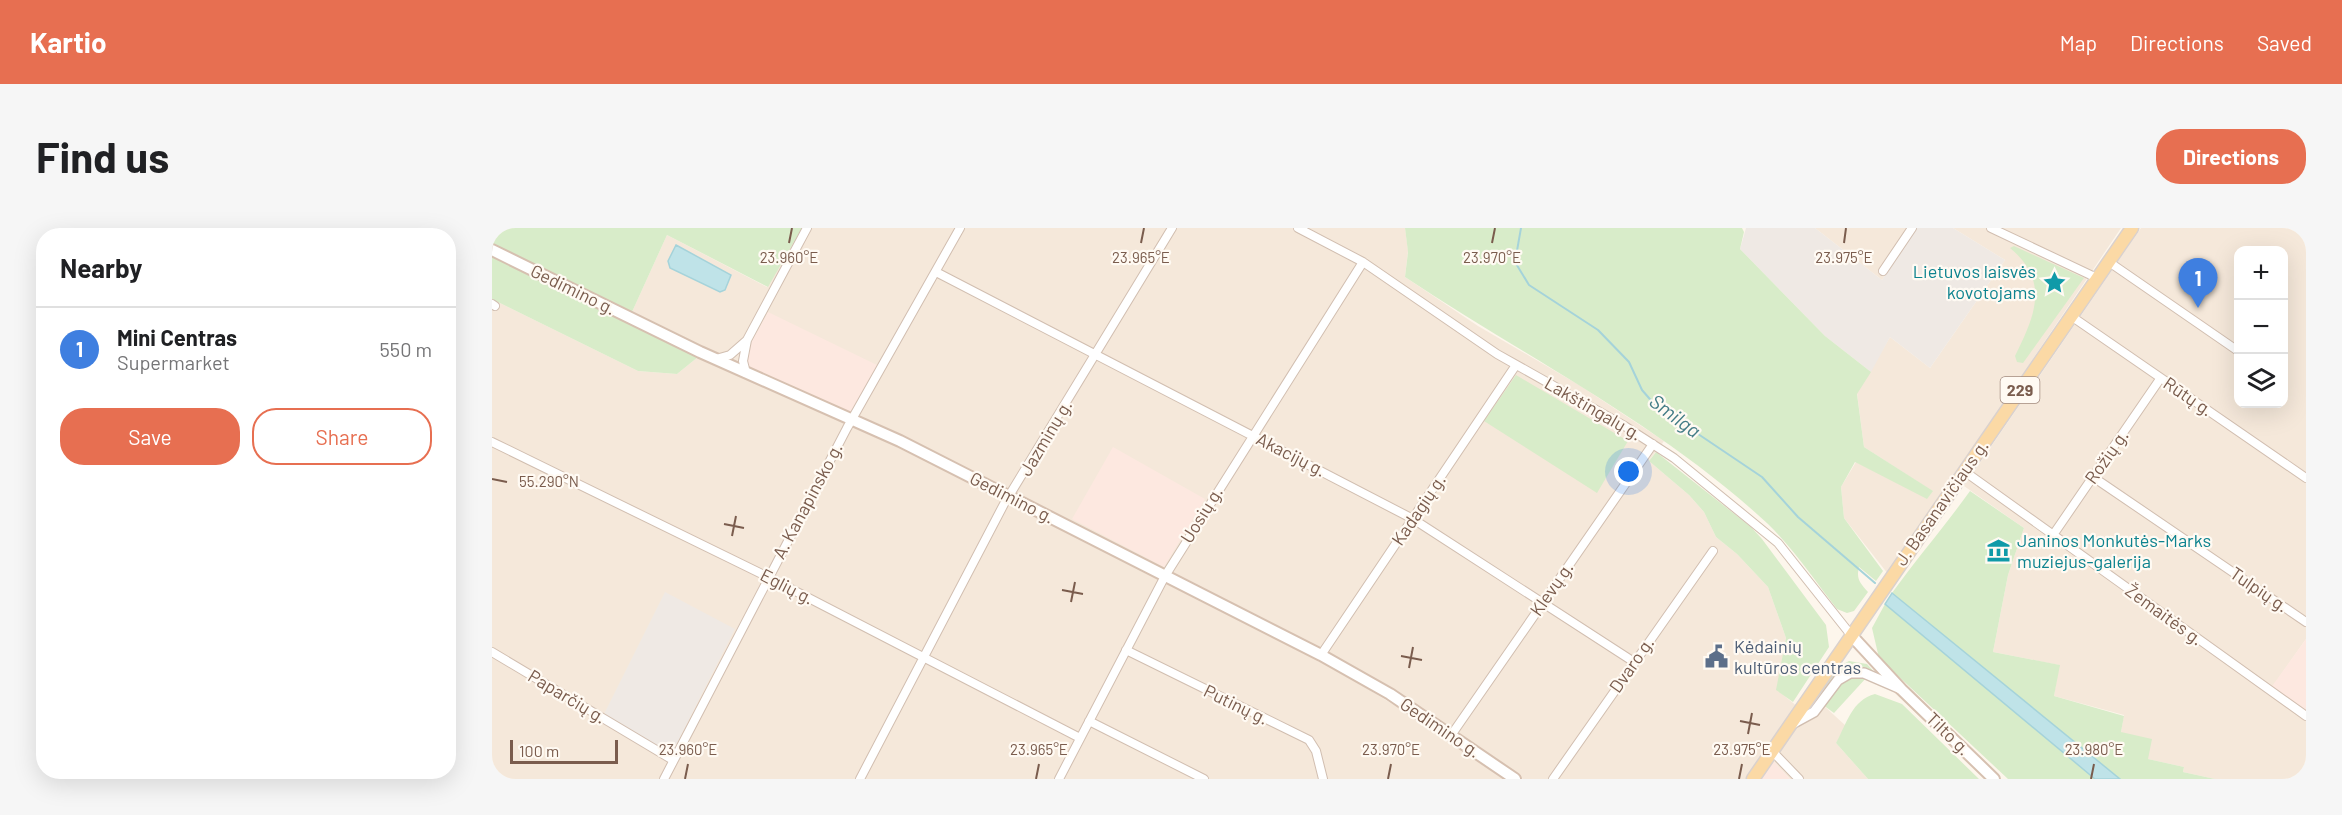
<!DOCTYPE html>
<html lang="en">
<head>
<meta charset="utf-8">
<style>
  :root { --surface:#fff; --page:#f6f6f6; --text:#202124; --muted:#757577; --line:#e0e0e0; --accent:#e76f51 }
  body { margin:0; font-family:Barlow,sans-serif; background:var(--page); color:var(--text) }
  .controls { position:absolute; right:18px; top:18px; display:grid; overflow:hidden; border-radius:12px; box-shadow:0 6px 24px #0002 }
  .controls button { width:54px; height:54px; display:grid; place-items:center; padding:0; border:0; border-bottom:2px solid var(--line); background:var(--surface); color:var(--text); font:30px sans-serif }
  .scale { position:absolute; left:18px; bottom:15px; width:108px; box-sizing:border-box; padding-left:6px; border:3px solid #7a5c4d; border-top:0; font-size:16px; line-height:21px; white-space:nowrap; color:#7a5c4d; -webkit-text-stroke:4px #fffaf3; paint-order:stroke }
  .you { position:absolute; left:1137px; top:244px; width:21px; height:21px; margin:-15px; border:4px solid #fff; border-radius:50%; background:#1a73e8; box-shadow:0 0 0 9px #1a73e833 }
  .badge { display:grid; place-items:center; width:39px; height:39px; border-radius:50%; background:var(--accent); color:#fff; font-size:20px; font-weight:700 }
  .pin { position:absolute; translate:-50% -50px; filter:drop-shadow(0 2px 3px #0008) }
  .pin::after { content:''; position:absolute; top:32px; width:21px; height:18px; background:inherit; clip-path:polygon(0 0,100% 0,50% 100%) }
  .list { margin:0; padding:0; list-style:none }
  h2 { display:flex; justify-content:space-between; align-items:center; height:78px; margin:0; padding:0 24px; font-size:26px }
  h2 small { font-size:20px; font-weight:400; color:var(--muted) }
  .list li { display:grid; grid-template-columns:39px 1fr auto; gap:18px; align-items:center; box-sizing:border-box; height:84px; padding:0 24px; border-top:2px solid var(--line) }
  .list b { display:block; font-size:22px; white-space:nowrap }
  .list p { margin:0; font-size:20px; white-space:nowrap; color:var(--muted) }
  .list em { font-size:20px; font-style:normal; color:var(--muted) }
  .actions { display:flex; gap:12px; padding:18px 24px }
  .actions a { flex:1; padding:14px 0; border:2px solid var(--accent); border-radius:24px; text-align:center; font-size:21px; color:var(--accent) }
  .actions .main { background:var(--accent); color:#fff }
  .icon { flex:none; width:33px; height:33px; fill:none; stroke:currentColor; stroke-width:2; stroke-linecap:round; stroke-linejoin:round }
  .map { position:relative; flex:none; width:1814px; height:551px; overflow:hidden; border-radius:24px }
  header { display:flex; align-items:center; gap:36px; box-sizing:border-box; height:84px; padding:0 30px; background:var(--accent); color:#fff }
  header strong { font-size:28px }
  nav { display:flex; gap:33px; margin-inline-start:auto; font-size:21px }
  .intro { display:flex; align-items:center; justify-content:space-between; box-sizing:border-box; height:144px; padding:0 36px }
  h1 { margin:0; font-size:42px }
  .button { padding:15px 27px; border-radius:24px; background:var(--accent); color:#fff; font-size:21px; font-weight:700 }
  main { display:flex; gap:36px; padding:0 36px }
  aside { flex:1; background:var(--surface); border-radius:24px; box-shadow:0 6px 24px #0002 }
  .map>svg:first-child { display:block }
</style>
</head>
<body>
<header>
<strong>Kartio</strong>
<nav><a>Map</a><a>Directions</a><a>Saved</a></nav>
</header>
<div class="intro"><h1>Find us</h1><a class="button">Directions</a></div>
<main>
<aside>
<h2>Nearby<small></small></h2>
<ul class="list">
<li><span class="badge" style="background:#3f7fe0">1</span><div><b>Mini Centras</b><p>Supermarket</p></div><em>550 m</em></li>
</ul>
<div class="actions"><a class="main">Save</a><a>Share</a></div>
</aside>
<div class="map">
<svg width="1814" height="551" viewBox="0 0 1814 551">
  <rect width="100%" height="100%" fill="#fdf6ec"/>
  <!-- residential -->
  <path fill="#f5e8da" fill-rule="evenodd" d="M310,0H913L916,23L913,49L986,98L1087,157L1172,213L1157,233L1197,267L1212,284L1224,309L1245,326L1276,359L1294,410L1285,462L1306,479L1255,551H1031L917,474L361,188L276,85L247,137L140,84L175,7L275,59Z
    M1323,0H1424L1390,52Z
    M1461,0H1629L1396,346L1352,290L1349,259L1364,234L1435,270L1440,263L1372,219L1365,165L1398,109L1438,140L1513,32Z
    M1649,0H1814V411L1779,461L1814,486V551H1723L1691,544L1692,539L1656,531L1629,504L1632,487L1562,468L1567,437L1501,424L1516,347L1532,300L1472,258ZM1746,22H1792V176H1746Z
    M0,71L146,143L185,146L206,129L368,200L463,245L825,430L956,510L1014,551H0Z
    M1331,477L1354,498L1344,515L1376,551H1298L1282,534L1302,500Z"/>
  <!-- commercial -->
  <path fill="#fde8e0" d="M276,84L387,138L361,188L247,137Z
    M621,219L713,271L672,339L580,291Z
    M1814,411V486L1778,461Z
    M1281,534H1282L1298,551H1269Z"/>
  <!-- industrial -->
  <path fill="#efe9e4" d="M1254,0H1323L1390,52L1424,0H1461L1513,32L1438,140L1398,109L1379,144L1333,108L1248,21Z
    M173,364L243,401L181,523L175,524L112,486Z"/>
  <!-- green -->
  <path fill="#d8ecc9" d="M0,0H310L276,59L175,7L140,84L0,16Z
    M913,0H1250L1252,4L1248,21L1333,108L1379,144L1365,166L1372,219L1441,263L1435,271L1363,234L1349,259L1352,290L1391,343L1384,353L1367,339C1364,351 1368,355 1376,364L1362,383L1355,385L1345,381C1324,354 1300,319 1276,296C1168,196 1035,130 913,49L916,24Z
    M1522,18L1592,50L1531,135L1525,134L1523,128C1542,89 1559,54 1518,20Z
    M0,22L206,129L185,146L146,143L0,71Z
    M1024,147L1136,213L1105,265L992,193Z
    M1164,224L1259,299L1270,311L1334,397L1337,419L1301,474L1284,462L1294,410L1276,359L1245,326L1224,309L1212,284L1197,267L1157,233Z
    M1478,263L1532,300L1516,347L1501,424L1568,437L1562,468L1632,488L1629,504L1660,511L1656,531L1692,539L1691,544L1723,551H1628L1400,365C1426,329 1453,298 1478,263Z
    M1393,376L1603,551H1516L1387,430L1380,400Z
    M1357,433L1375,436L1383,445L1375,449L1342,485L1331,477L1310,488L1342,441Z
    M1383,466L1410,476L1487,551H1376L1344,515C1355,495 1360,472 1383,466Z"/>
  <!-- water -->
  <path fill="#bfe3e8" stroke="#a5d3da" stroke-width="1.5" d="M184,17L239,47L233,62L228,64L178,40L176,33Z
    M1400,365L1628,551H1603L1393,376Z"/>
  <g fill="none" stroke-linecap="round" stroke-linejoin="round">
    <!-- stream -->
    <path stroke="#a5d3da" stroke-width="2" d="M1029,0L1023,34L1037,57L1106,102L1137,134L1150,162L1163,177L1270,249L1306,289L1383,355"/>
    <defs>
      <path id="minor" d="M806,0L871,34L1005,126L1131,197L1182,230L1286,315L1359,407
        M1499,0L1605,50
        M1617,34L1746,123
        M1391,43L1420,0
        M444,44L921,291L1142,434
        M0,76L3,78
        M1579,88L1814,250
        M224,131L238,127L254,113
        M254,145L251,133L255,112L315,0
        M0,214L276,349L588,510
        M1472,243L1814,488
        M1601,249L1814,394
        M1561,307L1668,151
        M634,422L817,512L824,523L831,551
        M0,424L181,532
        M829,427L1024,137
        M597,493L712,551
        M960,506L1161,216
        M1281,524L1307,551
        M172,551L355,200L468,0
        M368,551L512,276L680,0
        M567,551L673,348L871,34
        M1061,551L1221,323"/>
      <path id="tertiary" d="M1300,496L1322,484L1346,452L1358,445H1372L1409,461"/>
      <path id="secondary" d="M0,22L208,124L408,213L829,427L898,466L1023,551
        M1359,407L1409,461L1502,551"/>
      <path id="primary" d="M1261,551L1640,0"/>
    </defs>
    <!-- minor casing -->
    <use href="#minor" stroke="#d1beb0" stroke-width="10"/>
    <!-- tertiary casing -->
    <use href="#tertiary" stroke="#d1beb0" stroke-width="12"/>
    <!-- secondary casing -->
    <use href="#secondary" stroke="#d6c0b0" stroke-width="14"/>
    <!-- primary casing -->
    <use href="#primary" stroke="#dad1cd" stroke-width="15"/>
    <!-- minor -->
    <use href="#minor" stroke="#fff" stroke-width="8"/>
    <!-- tertiary -->
    <use href="#tertiary" stroke="#fff" stroke-width="9"/>
    <!-- secondary -->
    <use href="#secondary" stroke="#fff" stroke-width="10"/>
    <!-- primary -->
    <use href="#primary" stroke="#fbd9a5" stroke-width="12"/>
  </g>
  <!-- ticks -->
  <path fill="none" stroke="#7a5c4d" stroke-width="2" d="M297,15L300,0M649,15L652,0M1000,15L1003,0M1352,15L1354,0M0,251L15,254M232,296L252,300M240,308L244,288M570,362L591,366M579,374L583,354M909,428L930,432M917,440L921,419M1248,493L1268,497M1256,506L1260,485M193,551L196,536M544,551L547,536M896,551L899,536M1247,551L1250,536M1599,551L1602,536"/>
  <!-- icons -->
  <defs>
    <symbol id="sight-bare" viewBox="-9 -9 18 18"><path d="M0-6L1.8-2.2L6-1.7L2.9 1.2L3.7 5.4L0 3.3L-3.7 5.4L-2.9 1.2L-6-1.7L-1.8-2.2Z" fill="#0f9aa8" stroke="#fffaf3" stroke-width="2.5" paint-order="stroke"/></symbol>
    <symbol id="museum-bare" viewBox="-9 -9 18 18"><path d="M0-6L6-3V-2H-6V-3ZM-5-1h2V3h-2ZM-1-1h2V3h-2ZM3-1h2V3H3ZM-6 4H6V6H-6Z" fill="#0f9aa8" stroke="#fffaf3" stroke-width="2.5" paint-order="stroke"/></symbol>
    <symbol id="civic-bare" viewBox="-9 -9 18 18"><path d="M-.6-6.5H3V-4.5H.6V-3L4-1V1h2V6H-6V1h2V-1L-.6-3ZM-1.2 2.5V6h2.4V2.5Z" fill="#5c6f8a" stroke="#fffaf3" stroke-width="2.5" paint-order="stroke"/></symbol>
  </defs>
  <g fill-rule="evenodd">
    <use href="#sight-bare" x="1546" y="38" width="33" height="33"/>
    <use href="#museum-bare" x="1490" y="306" width="33" height="33"/>
    <use href="#civic-bare" x="1208" y="412" width="33" height="33"/>
  </g>
  <g text-anchor="middle" stroke-width="4.5" stroke-linejoin="round" paint-order="stroke">
    <!-- shield labels -->
    <rect fill="#fffaf3" stroke="#a28b7f" stroke-width="1.5" x="1508.5" y="149" width="39" height="26" rx="4.5"/>
    <g font-size="16" font-weight="bold" fill="#7a5c4d">
      <text x="1528" y="168">229</text>
    </g>
    <!-- culture labels -->
    <g font-size="18" fill="#0d838f" stroke="#fffaf3" text-anchor="end">
      <text x="1544" y="50">Lietuvos laisvės<tspan x="1544" dy="21">kovotojams</tspan></text>
      <text x="1525" y="319" text-anchor="start">Janinos Monkutės-Marks<tspan x="1525" dy="21">muziejus-galerija</tspan></text>
    </g>
    <!-- street labels -->
    <g font-size="18" fill="#7a5c4d" stroke="#fffaf3">
      <text transform="translate(81 62) rotate(26)" y="6">Gedimino g.</text>
      <text transform="translate(1696 169) rotate(34)" y="6">Rūtų g.</text>
      <text transform="translate(1101 181) rotate(30)" y="6">Lakštingalų g.</text>
      <text transform="translate(554 210) rotate(-59)" y="6">Jazminų g.</text>
      <text transform="translate(799 227) rotate(27)" y="6">Akacijų g.</text>
      <text transform="translate(1615 229) rotate(-55)" y="6">Rožių g.</text>
      <text transform="translate(520 270) rotate(27)" y="6">Gedimino g.</text>
      <text transform="translate(316 273) rotate(-62)" y="6">A. Kanapinsko g.</text>
      <text transform="translate(1450 275) rotate(-55)" y="6">J. Basanavičiaus g.</text>
      <text transform="translate(927 282) rotate(-56)" y="6">Kadagių g.</text>
      <text transform="translate(710 287) rotate(-58)" y="6">Uosių g.</text>
      <text transform="translate(295 359) rotate(27)" y="6">Eglių g.</text>
      <text transform="translate(1060 361) rotate(-55)" y="6">Klevų g.</text>
      <text transform="translate(1767 362) rotate(34)" y="6">Tulpių g.</text>
      <text transform="translate(1672 387) rotate(36)" y="6">Žemaitės g.</text>
      <text transform="translate(1140 437) rotate(-55)" y="6">Dvaro g.</text>
      <text transform="translate(75 469) rotate(31)" y="6">Paparčių g.</text>
      <text transform="translate(744 477) rotate(26)" y="6">Putinų g.</text>
      <text transform="translate(948 500) rotate(34)" y="6">Gedimino g.</text>
      <text transform="translate(1456 506) rotate(44)" y="6">Tilto g.</text>
    </g>
    <!-- service labels -->
    <g font-size="18" fill="#4e5e75" stroke="#fffaf3" text-anchor="start">
      <text x="1242" y="425">Kėdainių<tspan x="1242" dy="21">kultūros centras</tspan></text>
    </g>
    <!-- water labels -->
    <g font-size="20" font-style="italic" fill="#437c86" stroke="#fffaf3">
      <text transform="translate(1183 188) rotate(37)" y="7">Smilga</text>
    </g>
  </g>
  <g font-size="15" text-anchor="middle" fill="#7a5c4d" stroke="#fffaf3" stroke-width="4.5" stroke-linejoin="round" paint-order="stroke">
    <text x="297" y="35">23.960°E</text>
    <text x="649" y="35">23.965°E</text>
    <text x="1000" y="35">23.970°E</text>
    <text x="1352" y="35">23.975°E</text>
    <text x="57" y="259">55.290°N</text>
    <text x="196" y="527">23.960°E</text>
    <text x="547" y="527">23.965°E</text>
    <text x="899" y="527">23.970°E</text>
    <text x="1250" y="527">23.975°E</text>
    <text x="1602" y="527">23.980°E</text>
  </g>
</svg>
<div class="controls">
<button>+</button>
<button>−</button>
<button><svg class="icon" aria-label="layers" viewBox="0 0 24 24"><path d="M12 4l9 5-9 5-9-5zM3 14l9 5 9-5"/></svg></button>
</div>
<div class="scale">100 m</div>
<div class="you"></div>
<div class="pin badge" style="left:1706px;top:80px;background:#3f7fe0">1</div>
</div>
</main>
</body>
</html>
